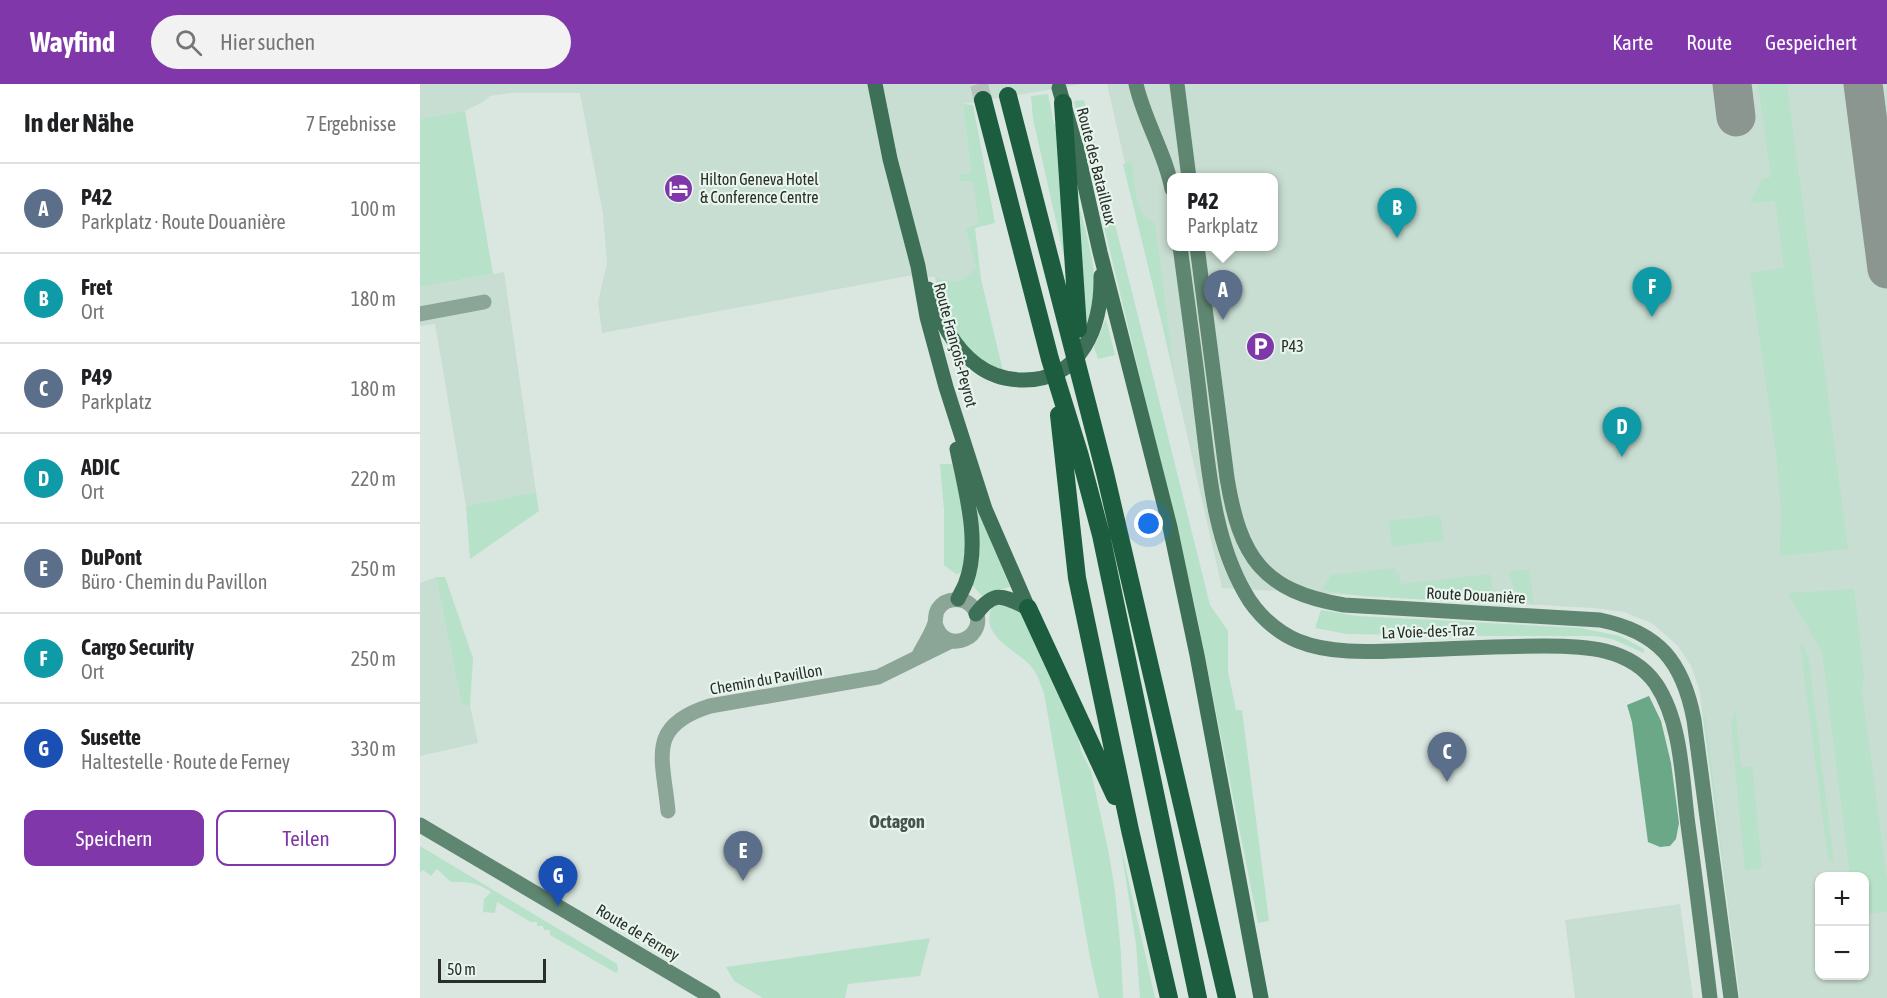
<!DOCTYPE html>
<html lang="de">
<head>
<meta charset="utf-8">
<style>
  :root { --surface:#fff; --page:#f2f2f2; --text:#202124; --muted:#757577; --line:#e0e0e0; --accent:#7f37aa }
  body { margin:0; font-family:"Asap Condensed",sans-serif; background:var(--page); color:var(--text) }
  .controls { position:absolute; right:18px; bottom:18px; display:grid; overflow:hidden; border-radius:12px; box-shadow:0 2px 4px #0004 }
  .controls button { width:54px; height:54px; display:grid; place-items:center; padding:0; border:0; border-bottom:2px solid var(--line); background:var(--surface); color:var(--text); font:30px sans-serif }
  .scale { position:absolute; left:18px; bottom:15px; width:108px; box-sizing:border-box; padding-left:6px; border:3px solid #292e2b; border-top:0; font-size:16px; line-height:21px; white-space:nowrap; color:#292e2b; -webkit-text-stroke:4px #e7f5ed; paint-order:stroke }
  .you { position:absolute; left:729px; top:440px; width:21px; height:21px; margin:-15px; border:4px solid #fff; border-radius:50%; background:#1a73e8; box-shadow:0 0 0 9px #1a73e833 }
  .badge { display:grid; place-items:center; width:39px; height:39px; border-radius:50%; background:var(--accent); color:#fff; font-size:20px; font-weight:700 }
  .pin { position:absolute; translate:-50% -50px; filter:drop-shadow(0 2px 3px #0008) }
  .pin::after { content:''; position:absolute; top:32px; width:21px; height:18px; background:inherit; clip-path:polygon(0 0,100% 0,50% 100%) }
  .popup { position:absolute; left:747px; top:89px; width:111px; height:78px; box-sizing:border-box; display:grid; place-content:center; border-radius:12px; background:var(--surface); filter:drop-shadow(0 2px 4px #0005); font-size:20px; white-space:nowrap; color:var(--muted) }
  .popup b { font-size:22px; color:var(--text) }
  .popup::after { content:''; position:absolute; left:50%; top:100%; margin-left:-12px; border:12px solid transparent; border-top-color:var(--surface) }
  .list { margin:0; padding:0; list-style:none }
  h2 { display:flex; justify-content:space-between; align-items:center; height:78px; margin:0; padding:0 24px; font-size:26px }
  h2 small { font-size:20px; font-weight:400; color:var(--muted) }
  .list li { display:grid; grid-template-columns:39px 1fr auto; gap:18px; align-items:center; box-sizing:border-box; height:90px; padding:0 24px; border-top:2px solid var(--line) }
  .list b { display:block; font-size:22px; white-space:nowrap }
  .list p { margin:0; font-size:20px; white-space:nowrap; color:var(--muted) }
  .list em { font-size:20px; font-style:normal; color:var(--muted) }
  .actions { display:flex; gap:12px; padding:18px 24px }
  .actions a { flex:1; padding:14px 0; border:2px solid var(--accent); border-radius:12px; text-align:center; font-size:21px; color:var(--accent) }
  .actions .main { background:var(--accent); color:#fff }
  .icon { flex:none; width:33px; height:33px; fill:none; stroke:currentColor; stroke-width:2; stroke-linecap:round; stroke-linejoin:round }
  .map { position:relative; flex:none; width:1467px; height:914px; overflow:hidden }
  header { display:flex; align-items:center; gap:36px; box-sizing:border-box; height:84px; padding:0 30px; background:var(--accent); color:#fff }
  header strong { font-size:28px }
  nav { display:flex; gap:33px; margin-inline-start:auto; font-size:21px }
  .search { width:420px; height:54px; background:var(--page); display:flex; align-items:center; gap:15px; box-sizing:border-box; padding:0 21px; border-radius:33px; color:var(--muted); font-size:22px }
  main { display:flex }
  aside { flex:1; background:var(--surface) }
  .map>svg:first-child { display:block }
</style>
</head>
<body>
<header>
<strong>Wayfind</strong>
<div class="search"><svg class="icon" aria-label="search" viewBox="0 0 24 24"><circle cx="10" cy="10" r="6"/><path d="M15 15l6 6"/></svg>Hier suchen</div>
<nav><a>Karte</a><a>Route</a><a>Gespeichert</a></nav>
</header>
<main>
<aside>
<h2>In der Nähe<small>7 Ergebnisse</small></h2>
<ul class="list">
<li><span class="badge" style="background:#5c6f8a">A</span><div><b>P42</b><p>Parkplatz · Route Douanière</p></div><em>100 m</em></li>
<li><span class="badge" style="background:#0f9aa8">B</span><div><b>Fret</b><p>Ort</p></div><em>180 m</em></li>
<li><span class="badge" style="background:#5c6f8a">C</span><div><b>P49</b><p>Parkplatz</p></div><em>180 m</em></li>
<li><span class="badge" style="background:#0f9aa8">D</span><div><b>ADIC</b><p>Ort</p></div><em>220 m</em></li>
<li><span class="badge" style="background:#5c6f8a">E</span><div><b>DuPont</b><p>Büro · Chemin du Pavillon</p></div><em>250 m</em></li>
<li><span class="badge" style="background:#0f9aa8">F</span><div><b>Cargo Security</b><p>Ort</p></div><em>250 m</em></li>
<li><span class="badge" style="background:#1a4fb4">G</span><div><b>Susette</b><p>Haltestelle · Route de Ferney</p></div><em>330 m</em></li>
</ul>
<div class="actions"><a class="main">Speichern</a><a>Teilen</a></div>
</aside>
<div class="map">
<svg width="1467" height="914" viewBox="0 0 1467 914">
  <rect width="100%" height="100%" fill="#dae7e0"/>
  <!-- built -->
  <path fill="#c9ded2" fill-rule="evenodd" d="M0,0H663L543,20L551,89L540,90V97L553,98L560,140L545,144L556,183L545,195L529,199L515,193L488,192L182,249L178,218L187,179L183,130L160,9H90L70,12L63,18L45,27L0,35Z
    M687,0H1467V914H1320L1279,604L1271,582L1258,562L1233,540L1204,528L1173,524L802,504ZM752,94H854V162H752ZM1400,792H1444V892H1400Z
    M84,188L116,408L46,422L15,240L0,242V203Z
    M16,493L42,622L50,621L58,659L0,672V499Z
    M1260,820L1273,914H1155L1145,836Z"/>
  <!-- green -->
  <path fill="#b7e1c9" d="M1338,0H1367L1428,465L1360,472L1361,426L1356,370L1330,189L1364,184L1355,117L1330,119L1342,95L1351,93Z
    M628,10L634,40H638L647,186L613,35L611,12Z
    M664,16L790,521L808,547V588L816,626H822L849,837L838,839L775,522L654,17Z
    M543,20L553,21L575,139L555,144L561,195L583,287C576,284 568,281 562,277C534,261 520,223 515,193C535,201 542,199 556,183L545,144L559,140L553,98L540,97V90L551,89Z
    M45,27L73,190L0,203V35Z
    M712,78C715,99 713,130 735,139L754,288L703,80Z
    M657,114C665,147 679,185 673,220C672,229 668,238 666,247Z
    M686,235L695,271L678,275L674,263Z
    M520,380H532C542,418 549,449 545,488L536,490L524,481V426Z
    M116,408L119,427L50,475L46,422Z
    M557,424L590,503L567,509L562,512L550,499L553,427Z
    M1020,431L1024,456L972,463L969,437Z
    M975,484L976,489H979L981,500L1070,490C1073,502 1073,512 1061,519L942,512L902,506L911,491Z
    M1109,485L1114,521C1099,514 1092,504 1089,488Z
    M16,493H25L53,574L50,621L42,622Z
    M1434,505L1444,591L1442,607L1467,795V828L1445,830L1444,792H1430L1402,568L1368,509Z
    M582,518L599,526L653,633L661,667L671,687L689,770L695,807L701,869L703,914H679L670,874L624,609C620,599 617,588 609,580C591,563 558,550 573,521Z
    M901,526L938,532L1161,544L1200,552L1224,565V569L1192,555L1175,552H1044L927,550L895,544Z
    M1380,561H1383L1389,576L1414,780L1408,774Z
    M1315,625L1321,683L1332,682L1342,784L1325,786L1311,641Z
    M1285,631L1321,914L1283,632Z
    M700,758L735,914H720L716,860Z
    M0,762L197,880L198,886L196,889L130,851V846H124L123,842H117V838H111L77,818L75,829L63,828L64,815L71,808C57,798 48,798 31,798L17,785L11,792L3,786L0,789Z
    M510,854L500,892L428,900L425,914H343L314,897L306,883Z"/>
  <!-- water -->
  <path fill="#6aa887" d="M1229,612L1241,637L1251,679L1259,739L1256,755L1250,762L1240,763L1228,758L1212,638L1207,621Z"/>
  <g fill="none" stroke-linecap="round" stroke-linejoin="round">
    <!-- taxiway -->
    <path stroke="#8c9690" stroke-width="39" d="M1312,0L1316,33
      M1443,0L1467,185"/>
    <!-- highway-tunnel -->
    <path stroke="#b7c2bc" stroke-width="18" stroke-dasharray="18 9" stroke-linecap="butt" d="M559,0L563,16"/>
    <!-- street -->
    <path stroke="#8ba596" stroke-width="15" d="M0,230L64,218
      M498,573C503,562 512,550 515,539C516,534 515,530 518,525C526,513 545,512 554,525C571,551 525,575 515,539
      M248,727C243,674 226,642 290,622L458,593L531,557"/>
    <!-- secondary -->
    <path stroke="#5f8670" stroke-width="15" d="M716,0C724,36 745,68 752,105
      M757,0L769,94
      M760,162C767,216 775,270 781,324C789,386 793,453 825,509C836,529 856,548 878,557C915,572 961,567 1000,566C1042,564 1083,562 1124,562C1164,562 1210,563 1236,600C1262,639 1262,696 1268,741C1276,799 1283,856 1290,914
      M777,162L807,394C820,473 842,507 924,521L1180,536C1239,548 1263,578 1274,636L1311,914
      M0,741L293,914"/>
    <!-- primary -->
    <path stroke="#3d7056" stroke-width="15" d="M455,0L470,75L498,182L507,233L526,303L565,425L608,524
      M639,4L657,66L680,168L750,443L777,571L841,914
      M508,205C520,233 531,262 557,281C570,291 587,296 604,296C662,296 682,241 681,192
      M537,365C545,405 561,459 546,498C544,504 540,510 538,515
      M556,530C575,505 583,512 608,524"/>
    <!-- highway -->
    <path stroke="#1c5d3f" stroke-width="18" d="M588,12L685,389L807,914
      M563,16L630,275L660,372L681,451L778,914
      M643,19L658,245
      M639,331L657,494L710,746L749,914
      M608,524L695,712"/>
  </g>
  <!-- icons -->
  <defs>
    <symbol id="hotel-disc" viewBox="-11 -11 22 22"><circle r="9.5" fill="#7f37aa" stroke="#e7f5ed"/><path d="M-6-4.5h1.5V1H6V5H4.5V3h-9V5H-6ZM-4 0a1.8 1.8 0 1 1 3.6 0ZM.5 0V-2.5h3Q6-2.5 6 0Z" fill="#fff"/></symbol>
    <symbol id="parking-disc" viewBox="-11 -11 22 22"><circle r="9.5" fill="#7f37aa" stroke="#e7f5ed"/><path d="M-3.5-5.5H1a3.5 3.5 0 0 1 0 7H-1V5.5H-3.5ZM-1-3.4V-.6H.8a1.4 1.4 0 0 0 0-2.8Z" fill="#fff"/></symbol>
  </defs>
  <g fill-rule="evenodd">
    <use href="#hotel-disc" x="242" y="88" width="33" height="33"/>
    <use href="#parking-disc" x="824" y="246" width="33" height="33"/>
  </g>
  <g text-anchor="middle" stroke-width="4.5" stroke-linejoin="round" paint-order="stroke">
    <!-- street labels -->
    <g font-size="16" fill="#292e2b" stroke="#e7f5ed">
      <text transform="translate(677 82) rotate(76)" y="6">Route des Batailleux</text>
      <text transform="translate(536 261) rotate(75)" y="6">Route François-Peyrot</text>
      <text transform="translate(1056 511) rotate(3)" y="6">Route Douanière</text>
      <text transform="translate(1008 547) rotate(-2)" y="6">La Voie-des-Traz</text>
      <text transform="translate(346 595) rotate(-10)" y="6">Chemin du Pavillon</text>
      <text transform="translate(218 848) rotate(31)" y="6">Route de Ferney</text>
    </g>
    <!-- poi labels -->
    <g font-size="16" fill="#292e2b" stroke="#e7f5ed" text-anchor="start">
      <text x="280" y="101">Hilton Geneva Hotel<tspan x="280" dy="18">&amp; Conference Centre</tspan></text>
      <text x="861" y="268">P43</text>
    </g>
    <!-- neighbourhood labels -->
    <g font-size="18" font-weight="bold" fill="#46524b" stroke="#e7f5ed">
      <text x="477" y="744">Octagon</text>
    </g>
  </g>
</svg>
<div class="controls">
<button>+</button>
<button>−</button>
</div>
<div class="scale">50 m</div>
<div class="you"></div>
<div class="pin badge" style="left:803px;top:236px;background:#5c6f8a">A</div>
<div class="popup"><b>P42</b>Parkplatz</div>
<div class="pin badge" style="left:977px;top:154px;background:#0f9aa8">B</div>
<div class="pin badge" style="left:1027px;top:698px;background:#5c6f8a">C</div>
<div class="pin badge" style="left:1202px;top:373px;background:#0f9aa8">D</div>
<div class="pin badge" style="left:323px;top:797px;background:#5c6f8a">E</div>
<div class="pin badge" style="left:1232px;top:233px;background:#0f9aa8">F</div>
<div class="pin badge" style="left:138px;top:822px;background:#1a4fb4">G</div>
</div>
</main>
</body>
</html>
